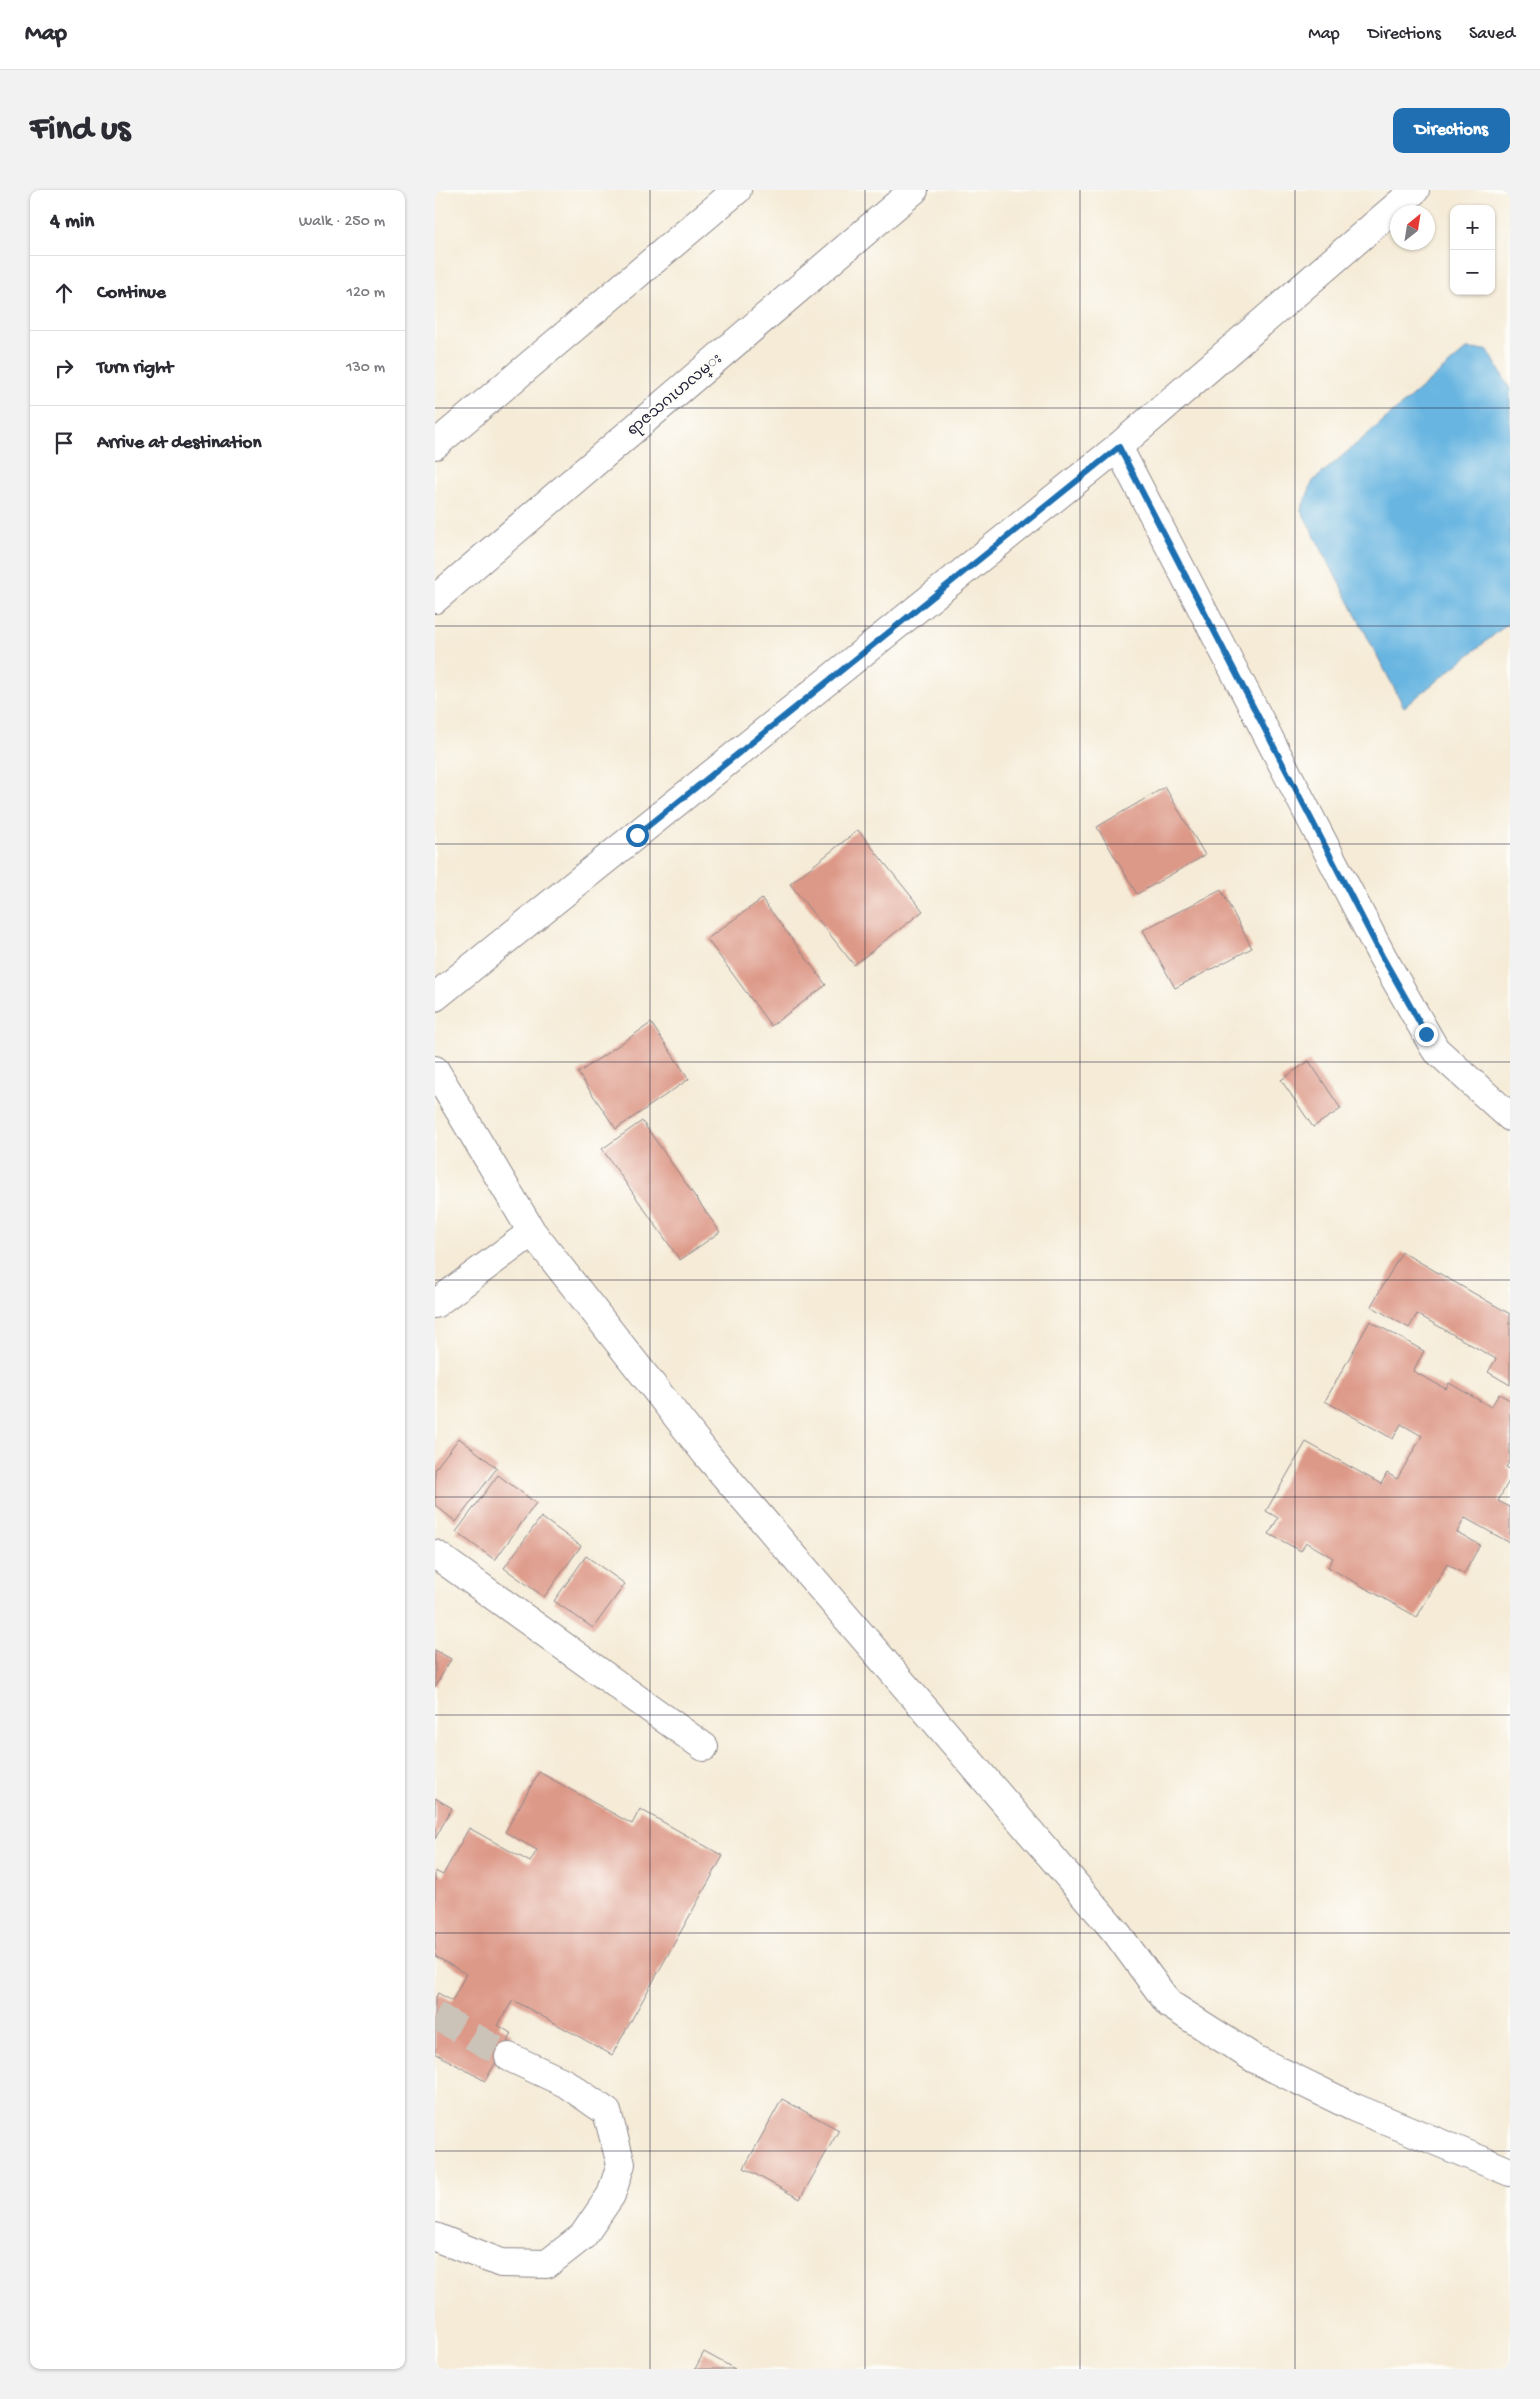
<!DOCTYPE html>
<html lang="en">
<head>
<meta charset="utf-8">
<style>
  :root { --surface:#fff; --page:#f2f2f3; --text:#2b2b33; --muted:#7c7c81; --line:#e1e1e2; --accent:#1f6fb2 }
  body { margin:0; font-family:"Gochi Hand","Noto Sans Myanmar",sans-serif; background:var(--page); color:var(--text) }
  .controls { position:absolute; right:15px; top:15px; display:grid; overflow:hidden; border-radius:10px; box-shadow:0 1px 4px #0004 }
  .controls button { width:45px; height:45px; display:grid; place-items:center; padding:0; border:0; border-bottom:1px solid var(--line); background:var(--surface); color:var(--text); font:25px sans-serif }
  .compass { position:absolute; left:955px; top:15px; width:45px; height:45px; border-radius:50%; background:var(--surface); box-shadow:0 1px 4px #0004; rotate:30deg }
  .stop { position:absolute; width:15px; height:15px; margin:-11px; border:4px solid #1f6fb2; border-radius:50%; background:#fff }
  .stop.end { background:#1f6fb2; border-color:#fff; box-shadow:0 1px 5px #0008 }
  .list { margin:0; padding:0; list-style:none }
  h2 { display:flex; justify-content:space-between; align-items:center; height:65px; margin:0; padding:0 20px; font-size:21px }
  h2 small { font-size:16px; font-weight:400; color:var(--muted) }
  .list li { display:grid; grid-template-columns:32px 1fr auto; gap:15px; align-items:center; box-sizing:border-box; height:75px; padding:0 20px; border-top:1px solid var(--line) }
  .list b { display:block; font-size:19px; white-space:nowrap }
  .list em { font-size:16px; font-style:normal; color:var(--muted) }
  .icon { flex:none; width:28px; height:28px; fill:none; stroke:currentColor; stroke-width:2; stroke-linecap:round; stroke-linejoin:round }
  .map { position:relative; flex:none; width:1075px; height:2179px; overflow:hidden; border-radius:10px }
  header { display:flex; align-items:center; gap:30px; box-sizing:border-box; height:70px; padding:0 25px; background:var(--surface); border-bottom:1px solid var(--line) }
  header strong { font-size:24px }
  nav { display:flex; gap:28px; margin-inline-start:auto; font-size:18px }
  .intro { display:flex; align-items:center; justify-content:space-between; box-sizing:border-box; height:120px; padding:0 30px }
  h1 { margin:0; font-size:35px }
  .button { padding:12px 22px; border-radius:10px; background:var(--accent); color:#fff; font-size:18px; font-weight:700 }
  main { display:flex; gap:30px; padding:0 30px }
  aside { flex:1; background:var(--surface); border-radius:10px; box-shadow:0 1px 4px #0004 }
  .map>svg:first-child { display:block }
</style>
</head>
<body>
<header>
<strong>Map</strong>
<nav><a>Map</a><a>Directions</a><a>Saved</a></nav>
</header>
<div class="intro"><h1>Find us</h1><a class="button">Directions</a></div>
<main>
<aside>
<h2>4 min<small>Walk · 250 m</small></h2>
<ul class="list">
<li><svg class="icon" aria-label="ahead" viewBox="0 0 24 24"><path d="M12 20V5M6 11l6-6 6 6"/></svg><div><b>Continue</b></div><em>120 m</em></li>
<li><svg class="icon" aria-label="right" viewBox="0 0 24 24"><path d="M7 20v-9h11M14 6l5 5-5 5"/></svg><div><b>Turn right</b></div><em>130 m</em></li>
<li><svg class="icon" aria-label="arrive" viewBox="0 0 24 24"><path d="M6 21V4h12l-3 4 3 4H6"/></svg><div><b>Arrive at destination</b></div></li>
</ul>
</aside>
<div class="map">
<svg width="1075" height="2179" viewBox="0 0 1075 2179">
  <rect width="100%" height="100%" fill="#fdfcf7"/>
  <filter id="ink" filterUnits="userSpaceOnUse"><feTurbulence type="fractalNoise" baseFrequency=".02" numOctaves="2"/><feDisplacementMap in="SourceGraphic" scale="10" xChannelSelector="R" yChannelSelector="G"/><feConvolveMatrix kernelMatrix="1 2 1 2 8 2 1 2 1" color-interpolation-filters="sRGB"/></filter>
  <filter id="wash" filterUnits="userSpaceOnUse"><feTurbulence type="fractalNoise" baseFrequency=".0096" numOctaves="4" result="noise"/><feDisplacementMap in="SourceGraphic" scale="20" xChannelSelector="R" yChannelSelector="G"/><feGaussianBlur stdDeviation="1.12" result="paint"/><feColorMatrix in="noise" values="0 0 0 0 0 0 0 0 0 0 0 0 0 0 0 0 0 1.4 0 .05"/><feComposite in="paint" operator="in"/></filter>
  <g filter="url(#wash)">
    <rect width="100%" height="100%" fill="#f5ebd7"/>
    <!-- water -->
    <path fill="#67b5e1" stroke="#446c8e" d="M1032,159L1053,160L1075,199V432L969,517L866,320L878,291Z"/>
    <g id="blocks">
      <!-- building -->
      <path fill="#d98" d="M730,597L770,665L702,704L662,637Z
        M423,640L488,721L419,775L355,694Z
        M786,700L817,758L740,798L708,740Z
        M327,709L391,795L336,836L272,749Z
        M216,833L254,889L181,939L143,883Z
        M874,871L906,919L878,937L846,890Z
        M207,931L285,1042L245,1070L167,959Z
        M967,1062L1075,1124V1195L1053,1182L1061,1169L982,1124L974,1138L936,1116Z
        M935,1131L989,1161L978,1181L1011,1199L1014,1193L1056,1217L1064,1204L1075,1210V1271L1071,1277L1075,1279V1289L1063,1311L1075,1317V1353L1030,1328L1022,1342L1045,1355L1029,1384L1012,1374L982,1427L893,1377L898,1368L871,1352L866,1361L834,1344L843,1328L831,1321L871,1252L946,1294L952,1283L962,1289L987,1246L966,1234L958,1249L890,1211Z
        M24,1248L62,1278L21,1332L0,1315V1279Z
        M63,1285L101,1313L60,1370L21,1342Z
        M106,1327L146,1356L109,1407L69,1378Z
        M151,1366L190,1394L158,1438L119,1411Z
        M0,1460L16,1469L0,1497Z
        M104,1582L197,1634L205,1619L288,1666L177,1865L78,1810L63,1835L77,1844L50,1891L0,1863V1809L3,1803L17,1811L31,1784L0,1766V1681L8,1685L34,1638L95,1672L102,1660L70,1642Z
        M0,1608L17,1618L0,1649Z
        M347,1909L404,1940L365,2009L309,1978Z
        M269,2162L300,2179H260Z"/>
    </g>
  </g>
  <g filter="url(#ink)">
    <use href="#blocks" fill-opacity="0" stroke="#8c8689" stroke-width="1"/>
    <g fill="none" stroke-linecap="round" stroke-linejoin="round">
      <!-- minor-tunnel -->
      <path stroke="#cbc3b8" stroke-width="28" stroke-dasharray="28 14" stroke-linecap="butt" d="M0,1825L74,1867"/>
      <defs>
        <path id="minor" d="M683,257L947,766L1000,859L1075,927
          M0,807L683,257L980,0
          M0,880L97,1042L272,1265L681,1742L734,1814L820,1869L918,1917L1075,1982
          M0,1114L97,1042
          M0,1364L269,1557
          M0,2047L66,2073L112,2074L148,2046L176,2005L186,1974L172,1922L130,1893L74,1867"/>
        <path id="primary" d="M0,255L302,0
          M0,409L479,0"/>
      </defs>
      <!-- minor casing -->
      <use href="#minor" stroke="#8c8689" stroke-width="30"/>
      <!-- primary casing -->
      <use href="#primary" stroke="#8c8689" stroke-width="30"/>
      <!-- minor -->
      <use href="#minor" stroke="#fff" stroke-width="28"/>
      <!-- primary -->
      <use href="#primary" stroke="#fff" stroke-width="28"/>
    </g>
  </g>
  <g fill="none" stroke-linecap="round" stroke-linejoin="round" filter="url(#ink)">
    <!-- route -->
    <path stroke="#1f6fb2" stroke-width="6" d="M202,645L684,257L947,766L991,844"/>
  </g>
  <!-- grid -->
  <path fill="none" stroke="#22223b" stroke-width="1" stroke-opacity="0.55" d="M215,0V2179M430,0V2179M645,0V2179M860,0V2179M0,218H1075M0,436H1075M0,654H1075M0,872H1075M0,1090H1075M0,1307H1075M0,1525H1075M0,1743H1075M0,1961H1075"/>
  <g text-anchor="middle" stroke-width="5" stroke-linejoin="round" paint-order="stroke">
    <!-- street labels -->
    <g font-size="15" fill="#22223b" stroke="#fdfcf7">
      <text transform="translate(239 204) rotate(-40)" y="5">ရာဇသဂၤဟလမ္း</text>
    </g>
  </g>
</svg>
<div class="controls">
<button>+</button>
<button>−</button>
</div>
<svg class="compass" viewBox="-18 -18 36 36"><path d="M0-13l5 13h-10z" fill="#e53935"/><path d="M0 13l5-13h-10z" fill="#7c7c81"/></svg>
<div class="stop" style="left:202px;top:645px"></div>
<div class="stop end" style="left:991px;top:844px"></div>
</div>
</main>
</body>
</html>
